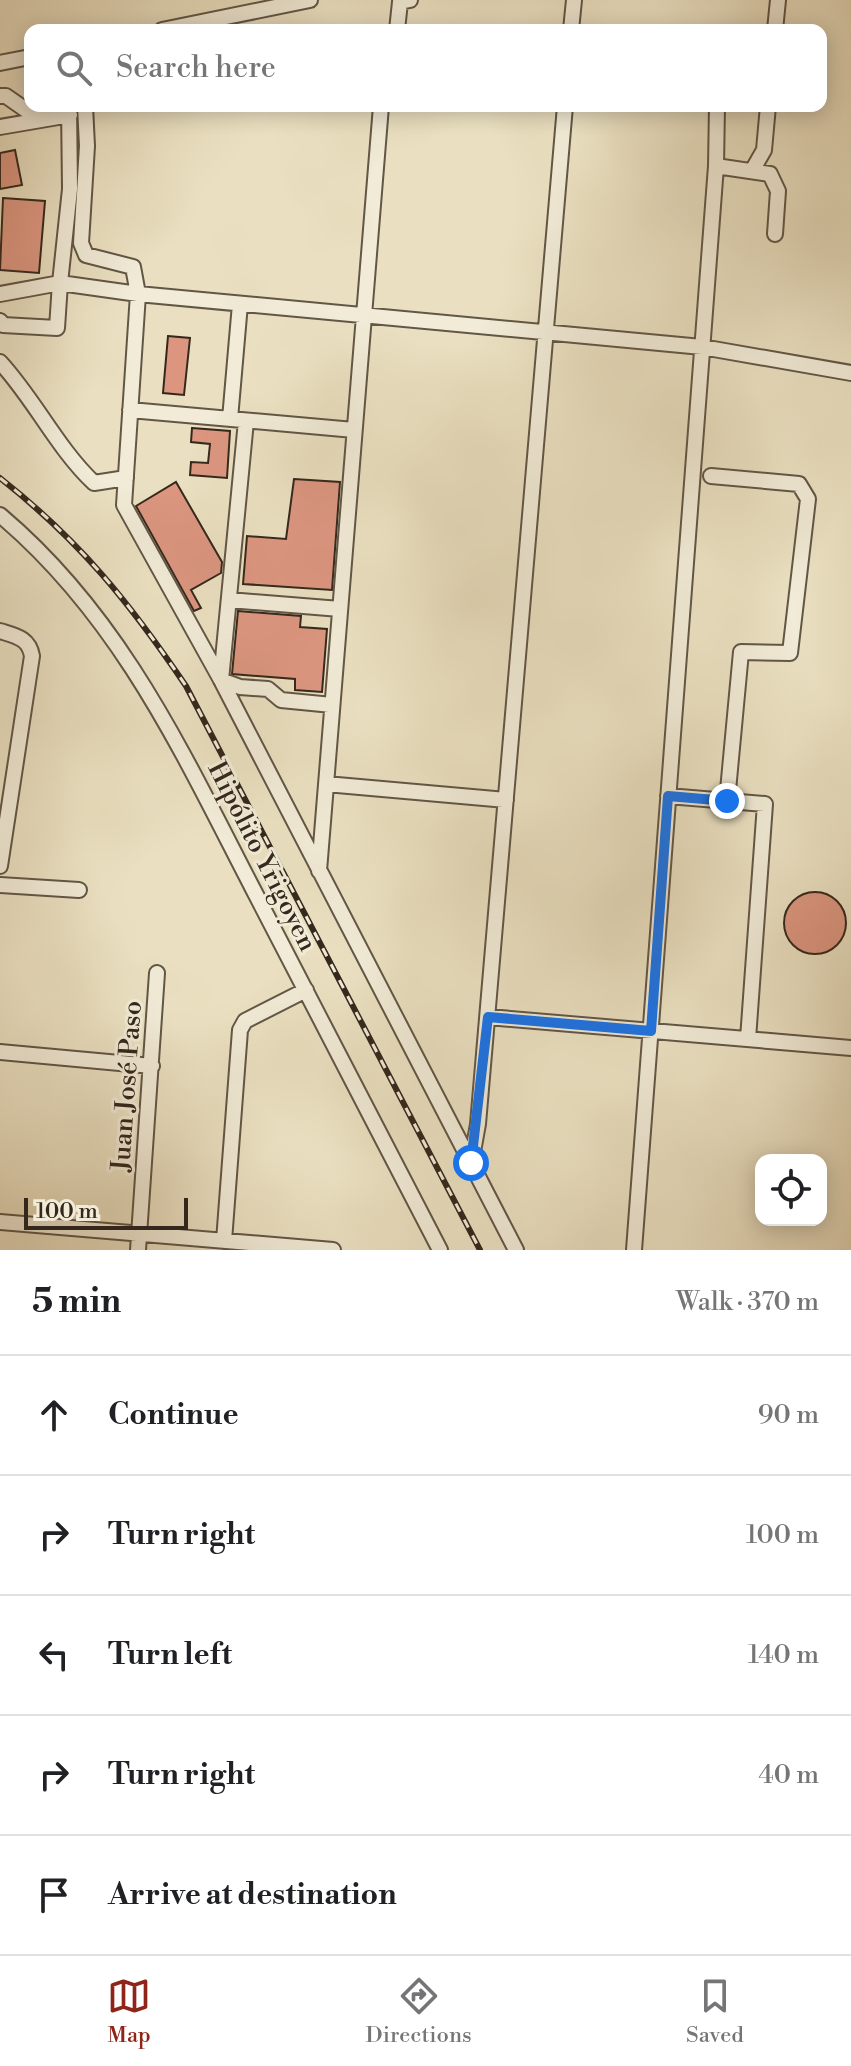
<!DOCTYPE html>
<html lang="en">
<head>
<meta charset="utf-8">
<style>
  :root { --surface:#fff; --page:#f6f6f6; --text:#202124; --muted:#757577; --line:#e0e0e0; --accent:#8f2418 }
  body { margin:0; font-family:"Libre Bodoni",serif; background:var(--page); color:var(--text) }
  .controls { position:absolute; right:24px; bottom:24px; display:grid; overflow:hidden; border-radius:16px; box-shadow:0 4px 20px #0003 }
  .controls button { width:72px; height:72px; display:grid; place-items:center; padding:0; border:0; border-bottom:2px solid var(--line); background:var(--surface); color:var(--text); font:40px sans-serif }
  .scale { position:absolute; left:24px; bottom:20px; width:164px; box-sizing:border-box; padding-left:8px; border:4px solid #34281d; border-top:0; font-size:22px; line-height:28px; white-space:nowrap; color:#34281d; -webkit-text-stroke:6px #f1ebd7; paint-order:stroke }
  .stop { position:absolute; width:24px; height:24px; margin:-18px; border:6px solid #1a73e8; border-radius:50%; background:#fff }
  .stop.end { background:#1a73e8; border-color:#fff; box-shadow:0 2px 8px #0008 }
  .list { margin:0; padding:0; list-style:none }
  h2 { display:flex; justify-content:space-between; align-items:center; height:104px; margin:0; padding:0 32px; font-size:34px }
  h2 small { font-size:26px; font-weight:400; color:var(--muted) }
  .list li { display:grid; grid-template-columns:52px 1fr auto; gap:24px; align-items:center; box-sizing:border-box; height:120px; padding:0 32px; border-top:2px solid var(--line) }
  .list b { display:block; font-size:30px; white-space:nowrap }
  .list em { font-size:26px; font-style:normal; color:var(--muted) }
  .icon { flex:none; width:44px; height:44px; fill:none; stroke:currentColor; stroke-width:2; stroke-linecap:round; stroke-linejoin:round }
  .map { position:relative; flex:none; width:851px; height:1250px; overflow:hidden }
  .search { position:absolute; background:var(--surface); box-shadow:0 4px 20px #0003; left:24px; right:24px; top:24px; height:88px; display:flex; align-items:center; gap:20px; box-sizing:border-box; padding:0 28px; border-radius:16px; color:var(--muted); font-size:30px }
  .sheet { height:704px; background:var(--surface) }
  nav { display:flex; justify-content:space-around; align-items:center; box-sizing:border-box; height:112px; border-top:2px solid var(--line); background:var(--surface); font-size:22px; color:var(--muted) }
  nav a { display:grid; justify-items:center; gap:4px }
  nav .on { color:var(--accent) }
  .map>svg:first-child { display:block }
</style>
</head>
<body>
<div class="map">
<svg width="851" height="1250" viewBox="0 0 851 1250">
  <rect width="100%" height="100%" fill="#eae0c1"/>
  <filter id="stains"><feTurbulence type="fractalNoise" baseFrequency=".0025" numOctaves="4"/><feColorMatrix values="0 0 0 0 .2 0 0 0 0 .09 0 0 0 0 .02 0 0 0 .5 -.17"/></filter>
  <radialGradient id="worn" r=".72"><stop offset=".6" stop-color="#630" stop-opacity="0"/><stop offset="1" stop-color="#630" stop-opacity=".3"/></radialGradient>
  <!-- building -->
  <path fill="#dc9680" stroke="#34281d" stroke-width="2" d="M15,150L22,185L0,189V153Z
    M3,198L45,201L39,273L0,270Z
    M168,336L190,338L184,395L163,393Z
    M192,428L230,431L227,478L190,475L191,462L208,463L210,444L191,442Z
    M294,479L340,482L332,590L243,584L247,536L286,539Z
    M176,482L222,562L221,573L191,590L201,608L194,611L136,506Z
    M238,611L301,616L300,627L327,629L322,692L295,690V679L232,674Z
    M784 923a31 31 0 1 1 62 0a31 31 0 1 1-62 0Z"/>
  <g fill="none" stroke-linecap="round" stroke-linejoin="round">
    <defs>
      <path id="minor" d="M162,30L310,0
        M397,30L400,2L410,0
        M571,30L574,0
        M775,30L778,0
        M0,63L30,57
        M0,96H6L26,110L58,106
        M69,106L70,189L60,283L138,294L702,347L851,373
        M85,106L87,146L81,243L86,255L133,267L138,294L124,505L221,680L516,1250
        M0,127L70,115
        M716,166L770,174L778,191L775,234
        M752,171L764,150L768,106
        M0,294L60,283L57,328L3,325L0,321
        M0,362C35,400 57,448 94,483L126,478
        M130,410L354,430
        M230,419L240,304
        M246,421L221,680L240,687L268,689L281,700L332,705
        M711,476L799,484L808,499L790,653L741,652L727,801
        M0,515C121,617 182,752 253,889C315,1009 378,1130 440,1250
        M229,600L340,609
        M0,631C16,636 29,638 32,656L0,866
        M326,784L506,800
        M668,796L765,804L748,1039
        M319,871L381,106
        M0,885L79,890
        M488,1017L851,1048
        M0,1052L152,1066
        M471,1163L478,1124L565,106
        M0,1222L333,1250
        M224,1241L240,1030L245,1021L306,990
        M138,1250L157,973
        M634,1250L716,166L717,106"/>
    </defs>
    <!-- minor casing -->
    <use href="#minor" stroke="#625646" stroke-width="18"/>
    <!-- minor -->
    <use href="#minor" stroke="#f1ebd7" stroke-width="14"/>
    <defs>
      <path id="rail" d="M0,478C80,541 129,602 186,686L480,1250"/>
    </defs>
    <!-- rail casing -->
    <use href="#rail" stroke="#34281d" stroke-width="6"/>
    <!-- rail -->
    <use href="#rail" stroke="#f1ebd7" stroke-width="3" stroke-dasharray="9" stroke-linecap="butt"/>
  </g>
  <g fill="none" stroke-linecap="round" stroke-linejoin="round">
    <!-- route -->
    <path stroke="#1a73e8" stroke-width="10" d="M471,1163L488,1017L651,1031L668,796L727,801"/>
  </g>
  <g text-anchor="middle" stroke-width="6" stroke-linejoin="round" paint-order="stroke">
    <!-- street labels -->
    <g font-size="26" fill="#34281d" stroke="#f1ebd7">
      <text transform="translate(263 856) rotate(63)" y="9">Hipólito Yrigoyen</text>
      <text transform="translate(126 1086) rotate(-86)" y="9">Juan José Paso</text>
    </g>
  </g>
  <rect width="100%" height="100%" filter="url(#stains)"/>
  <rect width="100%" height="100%" fill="url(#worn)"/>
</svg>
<div class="controls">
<button><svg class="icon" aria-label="locate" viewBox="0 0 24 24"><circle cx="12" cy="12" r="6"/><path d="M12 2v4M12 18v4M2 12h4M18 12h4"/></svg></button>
</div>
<div class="scale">100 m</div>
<div class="stop" style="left:471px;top:1163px"></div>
<div class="stop end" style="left:727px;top:801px"></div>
<div class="search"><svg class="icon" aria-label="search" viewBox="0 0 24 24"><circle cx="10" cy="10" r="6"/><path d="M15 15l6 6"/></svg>Search here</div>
</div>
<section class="sheet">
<h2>5 min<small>Walk · 370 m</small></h2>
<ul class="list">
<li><svg class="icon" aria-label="ahead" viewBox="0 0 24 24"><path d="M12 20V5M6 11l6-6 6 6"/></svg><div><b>Continue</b></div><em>90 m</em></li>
<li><svg class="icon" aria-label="right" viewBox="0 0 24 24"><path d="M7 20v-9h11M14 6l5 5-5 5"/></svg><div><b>Turn right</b></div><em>100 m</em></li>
<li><svg class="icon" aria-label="left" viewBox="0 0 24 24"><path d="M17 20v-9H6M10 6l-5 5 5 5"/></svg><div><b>Turn left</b></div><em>140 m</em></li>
<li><svg class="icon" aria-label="right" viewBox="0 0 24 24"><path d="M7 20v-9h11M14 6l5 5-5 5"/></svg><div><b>Turn right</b></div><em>40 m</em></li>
<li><svg class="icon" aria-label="arrive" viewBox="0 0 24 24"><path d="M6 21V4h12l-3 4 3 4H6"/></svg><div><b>Arrive at destination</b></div></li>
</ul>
</section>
<nav>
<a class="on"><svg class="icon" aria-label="map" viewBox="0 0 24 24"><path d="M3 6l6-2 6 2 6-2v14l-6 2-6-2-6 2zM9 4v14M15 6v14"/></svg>Map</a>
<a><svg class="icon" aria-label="directions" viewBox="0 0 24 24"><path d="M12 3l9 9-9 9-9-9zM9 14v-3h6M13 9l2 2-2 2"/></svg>Directions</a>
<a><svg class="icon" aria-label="saved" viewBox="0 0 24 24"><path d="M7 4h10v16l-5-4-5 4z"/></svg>Saved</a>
</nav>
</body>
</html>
